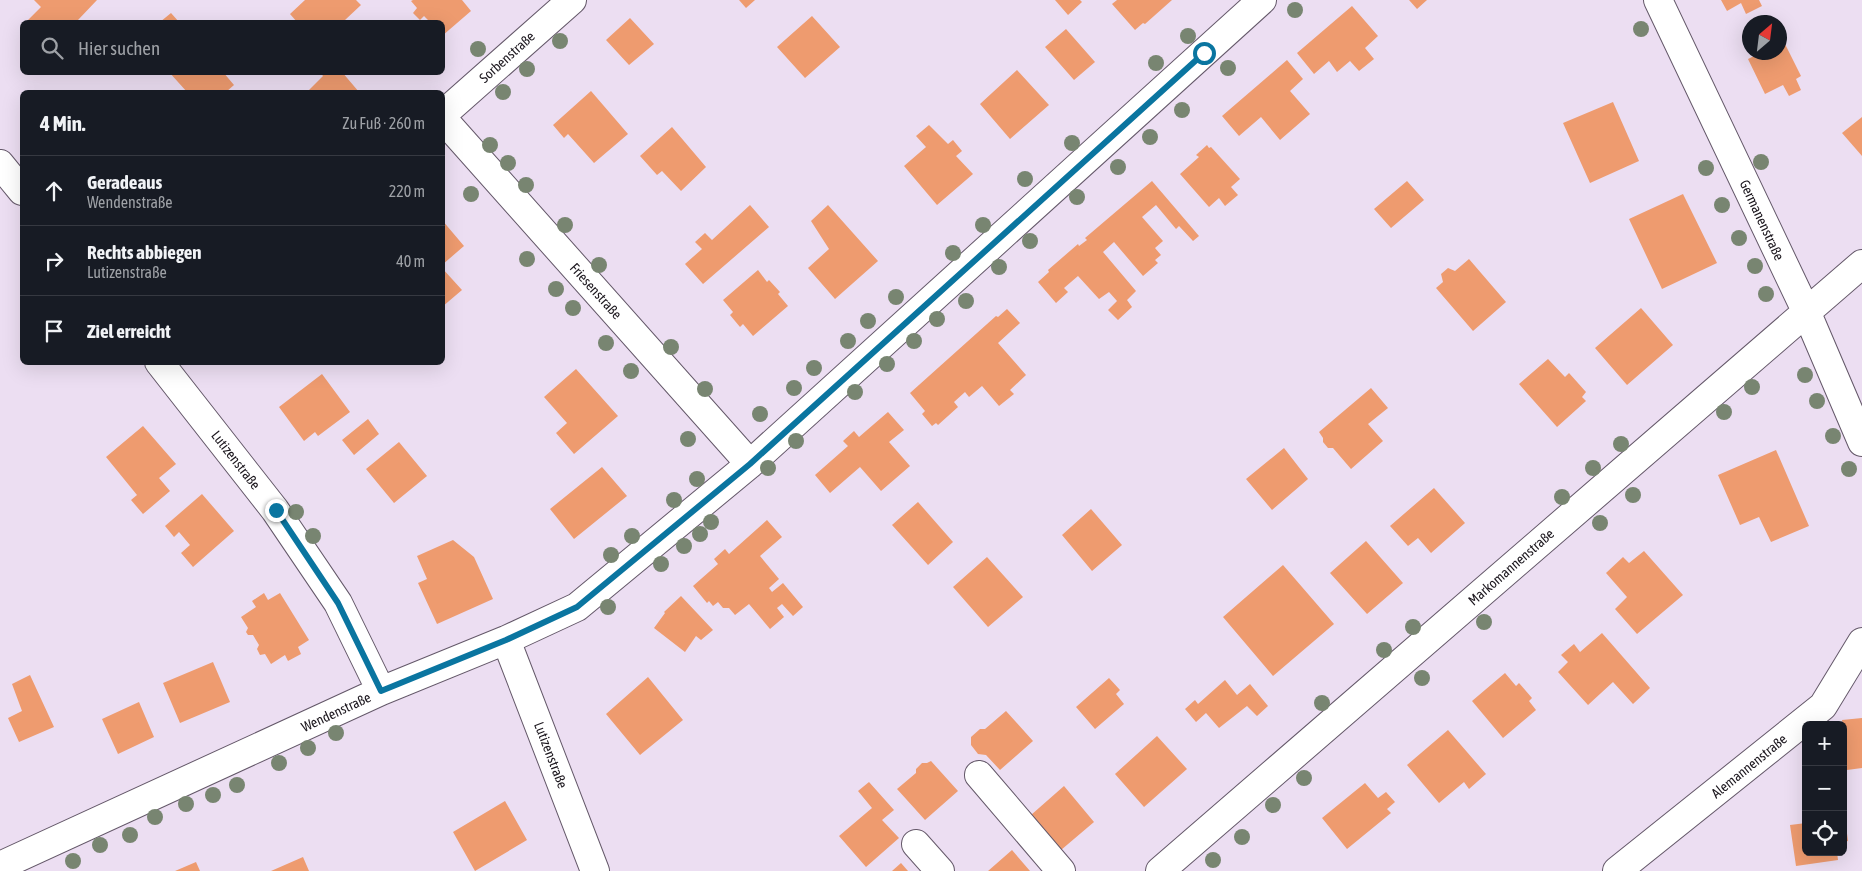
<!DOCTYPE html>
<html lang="de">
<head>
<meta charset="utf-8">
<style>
  :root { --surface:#171b24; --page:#20242c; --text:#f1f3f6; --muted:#9ea1a6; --line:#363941 }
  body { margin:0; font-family:"Asap Condensed",sans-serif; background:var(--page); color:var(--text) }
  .controls { position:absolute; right:15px; bottom:15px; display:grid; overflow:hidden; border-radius:8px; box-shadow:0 5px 20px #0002 }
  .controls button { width:45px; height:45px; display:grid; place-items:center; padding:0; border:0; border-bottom:1px solid var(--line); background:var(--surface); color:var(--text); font:25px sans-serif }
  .compass { position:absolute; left:1742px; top:15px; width:45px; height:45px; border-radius:50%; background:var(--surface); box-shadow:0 5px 20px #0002; rotate:28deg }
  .stop { position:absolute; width:15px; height:15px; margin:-11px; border:4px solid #0a75a0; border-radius:50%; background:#fff }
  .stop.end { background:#0a75a0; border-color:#fff; box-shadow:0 1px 5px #0008 }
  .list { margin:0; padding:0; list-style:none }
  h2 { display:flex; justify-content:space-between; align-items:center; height:65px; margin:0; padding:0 20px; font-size:21px }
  h2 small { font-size:16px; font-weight:400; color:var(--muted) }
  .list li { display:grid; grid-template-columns:32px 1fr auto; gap:15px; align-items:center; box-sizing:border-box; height:70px; padding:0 20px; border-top:1px solid var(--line) }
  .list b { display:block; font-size:19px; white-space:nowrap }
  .list p { margin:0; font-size:16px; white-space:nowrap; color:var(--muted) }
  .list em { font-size:16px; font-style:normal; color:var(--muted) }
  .icon { flex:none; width:28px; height:28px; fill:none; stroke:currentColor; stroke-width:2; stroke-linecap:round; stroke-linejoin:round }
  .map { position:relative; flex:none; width:1862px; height:871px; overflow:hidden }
  .search { position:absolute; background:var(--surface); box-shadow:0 5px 20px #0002; left:20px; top:20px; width:425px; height:55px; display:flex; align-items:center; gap:12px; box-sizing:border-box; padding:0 18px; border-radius:8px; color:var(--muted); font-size:19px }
  .panel { position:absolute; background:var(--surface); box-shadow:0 5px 20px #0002; left:20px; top:90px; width:425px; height:275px; border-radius:8px }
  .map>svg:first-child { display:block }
</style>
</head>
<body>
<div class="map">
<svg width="1862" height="871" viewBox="0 0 1862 871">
  <rect width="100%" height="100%" fill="#ecdef2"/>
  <!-- building -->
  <path fill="#ee9b6f" d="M34,0H97L78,20L81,22H29L27,21L41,7Z
    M305,0H356L361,5L345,20L347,22H297L290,14Z
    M413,0H462L471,11L442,36V22H430L424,16L420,20L413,13L417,8L411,1Z
    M739,0H755L746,8Z
    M1055,0H1080L1082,2L1068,15Z
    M1117,0H1172L1145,24L1143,23L1135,30L1112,4Z
    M1409,0H1427L1417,9Z
    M1721,0H1759L1762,6L1746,14L1741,3L1727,11Z
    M1352,6L1378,36L1365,48L1374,59L1359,71L1350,61L1337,72L1329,61L1314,74L1297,53Z
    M171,13L179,22H160Z
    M812,16L840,47L805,78L777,47Z
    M630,18L654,44L629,65L606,40Z
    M1066,29L1095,62L1074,80L1045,47Z
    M1784,42L1801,76L1796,79L1801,90L1789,96L1783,85L1765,94L1748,59L1762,52H1780V44Z
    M1287,60L1303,79L1290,91L1310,114L1280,140L1261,117L1239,136L1222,116Z
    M1017,70L1049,105L1010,139L980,104Z
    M169,72H223L234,85L226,92H187Z
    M320,72H342L359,92H307L323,76Z
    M591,91L628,134L594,163L568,134L564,138L553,125Z
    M1613,102L1639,161L1590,183L1563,123Z
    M1862,117V156L1842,133Z
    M929,125L948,144L953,140L962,151L956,156L973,174L937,205L904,166L926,147L916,136Z
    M672,127L706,167L681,191L662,171L657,175L640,156Z
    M1207,145L1209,148L1211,147L1240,179L1231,187L1238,195L1225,206L1219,198L1209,207L1180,174L1199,157L1196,155Z
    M1152,181L1199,236L1193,241L1179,226L1176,229L1156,205L1142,217L1163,241L1155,248L1161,255L1155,260L1158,263L1143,276L1114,242L1103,252L1136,291L1127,300L1132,307L1118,320L1108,310L1117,301L1109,292L1099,299L1078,276L1064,288L1068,292L1056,303L1038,282L1049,272L1048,270L1078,244L1079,246L1087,240L1085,238Z
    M1407,181L1424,200L1391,228L1374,209Z
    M1683,194L1717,263L1662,289L1629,219Z
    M750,205L769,227L703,284L685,264L702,249L695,242L705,233L712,240Z
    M828,205L878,261L835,299L808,268L829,249L811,221Z
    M442,220L464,246L442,265Z
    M1469,259L1506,302L1473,331L1436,288L1443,282L1441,274L1448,268L1455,271Z
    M442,268L462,290L442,307Z
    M758,270L767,282L769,280L780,292L778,294L788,306L753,336L743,324L740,327L730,315L733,312L723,300Z
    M1641,308L1673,345L1627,385L1595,348Z
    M1007,309L1020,323L998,343L1026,375L1010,390L1014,394L999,406L982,386L969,397L965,392L954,402L958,407L938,425L936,423L932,426L922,414L925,411L910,393L996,316L998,317Z
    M1548,359L1565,377L1569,373L1586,392L1582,397L1586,401L1557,427L1519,384Z
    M576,369L618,416L574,454L556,433L567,423L544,397Z
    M322,374L350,412L318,436L315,432L304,441L279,407Z
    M1371,388L1388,408L1368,424L1383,441L1351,469L1333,448H1328L1323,442V438L1319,432Z
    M888,412L904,430L889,442L910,466L881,491L860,467L830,493L815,475L848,446L843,441L854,431L859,437Z
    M368,419L379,434L354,455L342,440Z
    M143,426L176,464L159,478L170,491L143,514L131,500L137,495L106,457Z
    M399,442L427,476L394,503L366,469Z
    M1284,448L1308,479L1272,510L1246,479Z
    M1776,450L1809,526L1771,542L1759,517L1740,525L1718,475Z
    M602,467L627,496L574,539L550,509Z
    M1434,488L1465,523L1431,553L1418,538L1408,546L1390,526Z
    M202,494L234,531L193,567L181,553L190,545L179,532L174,537L165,526Z
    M918,502L953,542L928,565L892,525Z
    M1091,509L1122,545L1092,571L1062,535Z
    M767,520L782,537L760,556L779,579L769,588L772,592L783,583L803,607L793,616L782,604L777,608L784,617L770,629L749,604L735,615L729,608H723L718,602L713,606L709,601L707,603L693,586L718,564L714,559L725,549L729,554Z
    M453,540L474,557L493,599L437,624L418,583L427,579L417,556Z
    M1366,541L1403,583L1367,614L1330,573Z
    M1644,551L1683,595L1637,634L1615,609L1627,597L1606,573L1623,557L1629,563Z
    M987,557L1023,597L988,627L953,587Z
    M1283,565L1334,624L1273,676L1223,617Z
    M264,593L268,600L280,593L309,640L298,647L301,654L288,661L285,655L271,664L265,654L260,655L257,649L259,645L253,635H248L246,632L248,628L241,617L256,607L252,601Z
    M681,596L713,630L701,640L696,636L685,652L654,628L665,613L664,612Z
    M1602,633L1650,688L1633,704L1613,682L1588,705L1558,672L1568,662L1561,655L1574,644L1580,652Z
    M213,662L230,702L180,723L163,683Z
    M1505,673L1516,686L1519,683L1532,698L1529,701L1536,710L1503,738L1472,701Z
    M30,675L54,727L19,742L8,718L22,711L12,684Z
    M648,677L683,720L640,755L606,714Z
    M1109,678L1120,690L1116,694L1124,704L1095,729L1076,707Z
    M1225,680L1237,695L1250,684L1268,706L1257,716L1247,706L1219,728L1206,713L1196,722L1185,709L1195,700L1198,704Z
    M139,702L154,737L118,754L102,719Z
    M1006,711L1033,741L1000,770L986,755L978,754L971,745V737L980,729H985Z
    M1862,718V768L1847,770L1845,751H1843V725L1842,720Z
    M1448,730L1486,774L1469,789L1464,782L1439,803L1407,765Z
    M1157,736L1187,769L1144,807L1115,774Z
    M931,761L958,791L925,820L897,789L916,773V769L922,763H927Z
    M869,782L894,810L882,820L899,838L866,867L839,836L872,808L858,791Z
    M1365,783L1378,798L1386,792L1395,802L1387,809L1391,813L1347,849L1322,818Z
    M1064,786L1094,822L1061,850L1031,815Z
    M505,801L527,840L475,871L453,832Z
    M1843,818H1845L1848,841L1843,842Z
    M1806,823V852H1837L1838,860L1796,866L1790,825Z
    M1012,850L1030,871H988Z
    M303,857L309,871H271Z
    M196,862L200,871H175Z
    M901,863L908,871H892Z"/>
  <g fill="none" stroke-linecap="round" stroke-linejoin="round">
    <defs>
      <path id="minor" d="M1658,0L1806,311L1862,442
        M442,115L572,0
        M442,118L750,464
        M0,164L22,191
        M159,362L275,510L338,603L381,691
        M506,640L595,871
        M979,775L1061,871
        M916,844L940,871
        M0,866L381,691L506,640L577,607L750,464L1262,0
        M1160,871L1862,264
        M1617,871L1823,706L1862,642"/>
    </defs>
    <!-- minor casing -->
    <use href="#minor" stroke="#645869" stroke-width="30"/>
    <!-- minor -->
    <use href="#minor" stroke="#fff" stroke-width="28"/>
  </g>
  <!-- trees -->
  <g fill="#788571">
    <circle cx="1295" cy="10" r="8"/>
    <circle cx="1641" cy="29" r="8"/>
    <circle cx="1188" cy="36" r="8"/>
    <circle cx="560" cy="41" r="8"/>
    <circle cx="478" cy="49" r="8"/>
    <circle cx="1156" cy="63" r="8"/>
    <circle cx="1228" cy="68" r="8"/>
    <circle cx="527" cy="69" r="8"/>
    <circle cx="503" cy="92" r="8"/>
    <circle cx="1182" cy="110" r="8"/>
    <circle cx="1150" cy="137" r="8"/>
    <circle cx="1072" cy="143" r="8"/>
    <circle cx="490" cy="145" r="8"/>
    <circle cx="1761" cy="162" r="8"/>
    <circle cx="508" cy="163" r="8"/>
    <circle cx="1118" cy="167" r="8"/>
    <circle cx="1706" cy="168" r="8"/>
    <circle cx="1025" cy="179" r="8"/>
    <circle cx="526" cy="185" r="8"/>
    <circle cx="471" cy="194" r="8"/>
    <circle cx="1077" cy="197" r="8"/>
    <circle cx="1722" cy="205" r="8"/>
    <circle cx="565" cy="225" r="8"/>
    <circle cx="983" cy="225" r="8"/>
    <circle cx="1739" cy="238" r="8"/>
    <circle cx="1030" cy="241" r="8"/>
    <circle cx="953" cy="253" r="8"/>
    <circle cx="527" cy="259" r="8"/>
    <circle cx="599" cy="265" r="8"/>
    <circle cx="1755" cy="266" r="8"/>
    <circle cx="999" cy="267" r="8"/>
    <circle cx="556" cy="289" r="8"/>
    <circle cx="1766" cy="294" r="8"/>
    <circle cx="896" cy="297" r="8"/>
    <circle cx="966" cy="301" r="8"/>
    <circle cx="573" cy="308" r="8"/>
    <circle cx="937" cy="319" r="8"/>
    <circle cx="868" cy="321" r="8"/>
    <circle cx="848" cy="341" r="8"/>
    <circle cx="914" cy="341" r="8"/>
    <circle cx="606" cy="343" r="8"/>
    <circle cx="671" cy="347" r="8"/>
    <circle cx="887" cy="364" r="8"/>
    <circle cx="814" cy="368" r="8"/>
    <circle cx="631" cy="371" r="8"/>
    <circle cx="1805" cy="375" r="8"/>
    <circle cx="1752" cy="387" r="8"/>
    <circle cx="794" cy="388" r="8"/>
    <circle cx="705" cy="389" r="8"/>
    <circle cx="855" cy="392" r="8"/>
    <circle cx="1817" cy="401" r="8"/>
    <circle cx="1724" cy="412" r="8"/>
    <circle cx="760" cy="414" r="8"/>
    <circle cx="1833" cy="436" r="8"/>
    <circle cx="688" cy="439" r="8"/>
    <circle cx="796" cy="441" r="8"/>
    <circle cx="1621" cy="444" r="8"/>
    <circle cx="768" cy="468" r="8"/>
    <circle cx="1593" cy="468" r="8"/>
    <circle cx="1849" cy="469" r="8"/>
    <circle cx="697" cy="479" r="8"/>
    <circle cx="1633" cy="495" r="8"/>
    <circle cx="1562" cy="497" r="8"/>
    <circle cx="674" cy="500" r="8"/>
    <circle cx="296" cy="512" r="8"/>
    <circle cx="711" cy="522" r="8"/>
    <circle cx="1600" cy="523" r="8"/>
    <circle cx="700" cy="534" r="8"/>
    <circle cx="313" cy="536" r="8"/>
    <circle cx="632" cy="536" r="8"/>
    <circle cx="684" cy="546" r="8"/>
    <circle cx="611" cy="555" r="8"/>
    <circle cx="661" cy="564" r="8"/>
    <circle cx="608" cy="607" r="8"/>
    <circle cx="1484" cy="622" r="8"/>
    <circle cx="1413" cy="627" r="8"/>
    <circle cx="1384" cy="650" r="8"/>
    <circle cx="1422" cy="678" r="8"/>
    <circle cx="1322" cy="703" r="8"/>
    <circle cx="336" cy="733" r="8"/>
    <circle cx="308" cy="748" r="8"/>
    <circle cx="279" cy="763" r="8"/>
    <circle cx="1304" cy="778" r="8"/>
    <circle cx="237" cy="785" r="8"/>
    <circle cx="213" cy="795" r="8"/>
    <circle cx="186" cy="804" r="8"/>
    <circle cx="1273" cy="805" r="8"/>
    <circle cx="155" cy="817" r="8"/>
    <circle cx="130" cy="835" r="8"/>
    <circle cx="1242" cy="837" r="8"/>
    <circle cx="100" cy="845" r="8"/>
    <circle cx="1213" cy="860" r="8"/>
    <circle cx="73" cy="861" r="8"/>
  </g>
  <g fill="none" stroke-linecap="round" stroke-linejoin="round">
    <!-- route -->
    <path stroke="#0a75a0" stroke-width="6" d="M276,510L338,603L381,691L506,640L577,607L750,464L1204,53"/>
  </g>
  <g text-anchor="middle" stroke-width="5" stroke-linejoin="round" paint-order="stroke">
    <!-- street labels -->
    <g font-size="14" fill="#1b161d" stroke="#fff">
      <text transform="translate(507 57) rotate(-42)" y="5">Sorbenstraße</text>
      <text transform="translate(1762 220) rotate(65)" y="5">Germanenstraße</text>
      <text transform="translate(596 291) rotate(48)" y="5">Friesenstraße</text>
      <text transform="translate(236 460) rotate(52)" y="5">Lutizenstraße</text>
      <text transform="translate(1511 567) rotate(-41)" y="5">Markomannenstraße</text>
      <text transform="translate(336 712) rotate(-25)" y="5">Wendenstraße</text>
      <text transform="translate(551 755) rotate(69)" y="5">Lutizenstraße</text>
      <text transform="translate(1749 766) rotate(-39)" y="5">Alemannenstraße</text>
    </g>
  </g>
</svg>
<div class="controls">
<button>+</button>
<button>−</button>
<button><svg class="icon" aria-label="locate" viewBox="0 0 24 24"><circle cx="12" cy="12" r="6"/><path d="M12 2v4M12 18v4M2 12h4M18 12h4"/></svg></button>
</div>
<svg class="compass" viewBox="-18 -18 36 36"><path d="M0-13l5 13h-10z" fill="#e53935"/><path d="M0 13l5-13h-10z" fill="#9ea1a6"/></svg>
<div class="stop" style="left:1204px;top:53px"></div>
<div class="stop end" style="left:276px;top:510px"></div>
<div class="search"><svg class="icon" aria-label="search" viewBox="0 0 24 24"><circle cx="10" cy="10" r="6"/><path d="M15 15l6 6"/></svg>Hier suchen</div>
<section class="panel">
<h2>4 Min.<small>Zu Fuß · 260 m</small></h2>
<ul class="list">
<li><svg class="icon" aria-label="ahead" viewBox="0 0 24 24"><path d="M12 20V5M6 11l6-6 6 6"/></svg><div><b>Geradeaus</b><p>Wendenstraße</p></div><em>220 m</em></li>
<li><svg class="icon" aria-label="right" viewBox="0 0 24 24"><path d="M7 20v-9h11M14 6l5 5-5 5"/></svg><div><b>Rechts abbiegen</b><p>Lutizenstraße</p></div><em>40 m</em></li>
<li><svg class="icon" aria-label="arrive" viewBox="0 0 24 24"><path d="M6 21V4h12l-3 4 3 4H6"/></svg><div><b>Ziel erreicht</b></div></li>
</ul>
</section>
</div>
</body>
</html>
